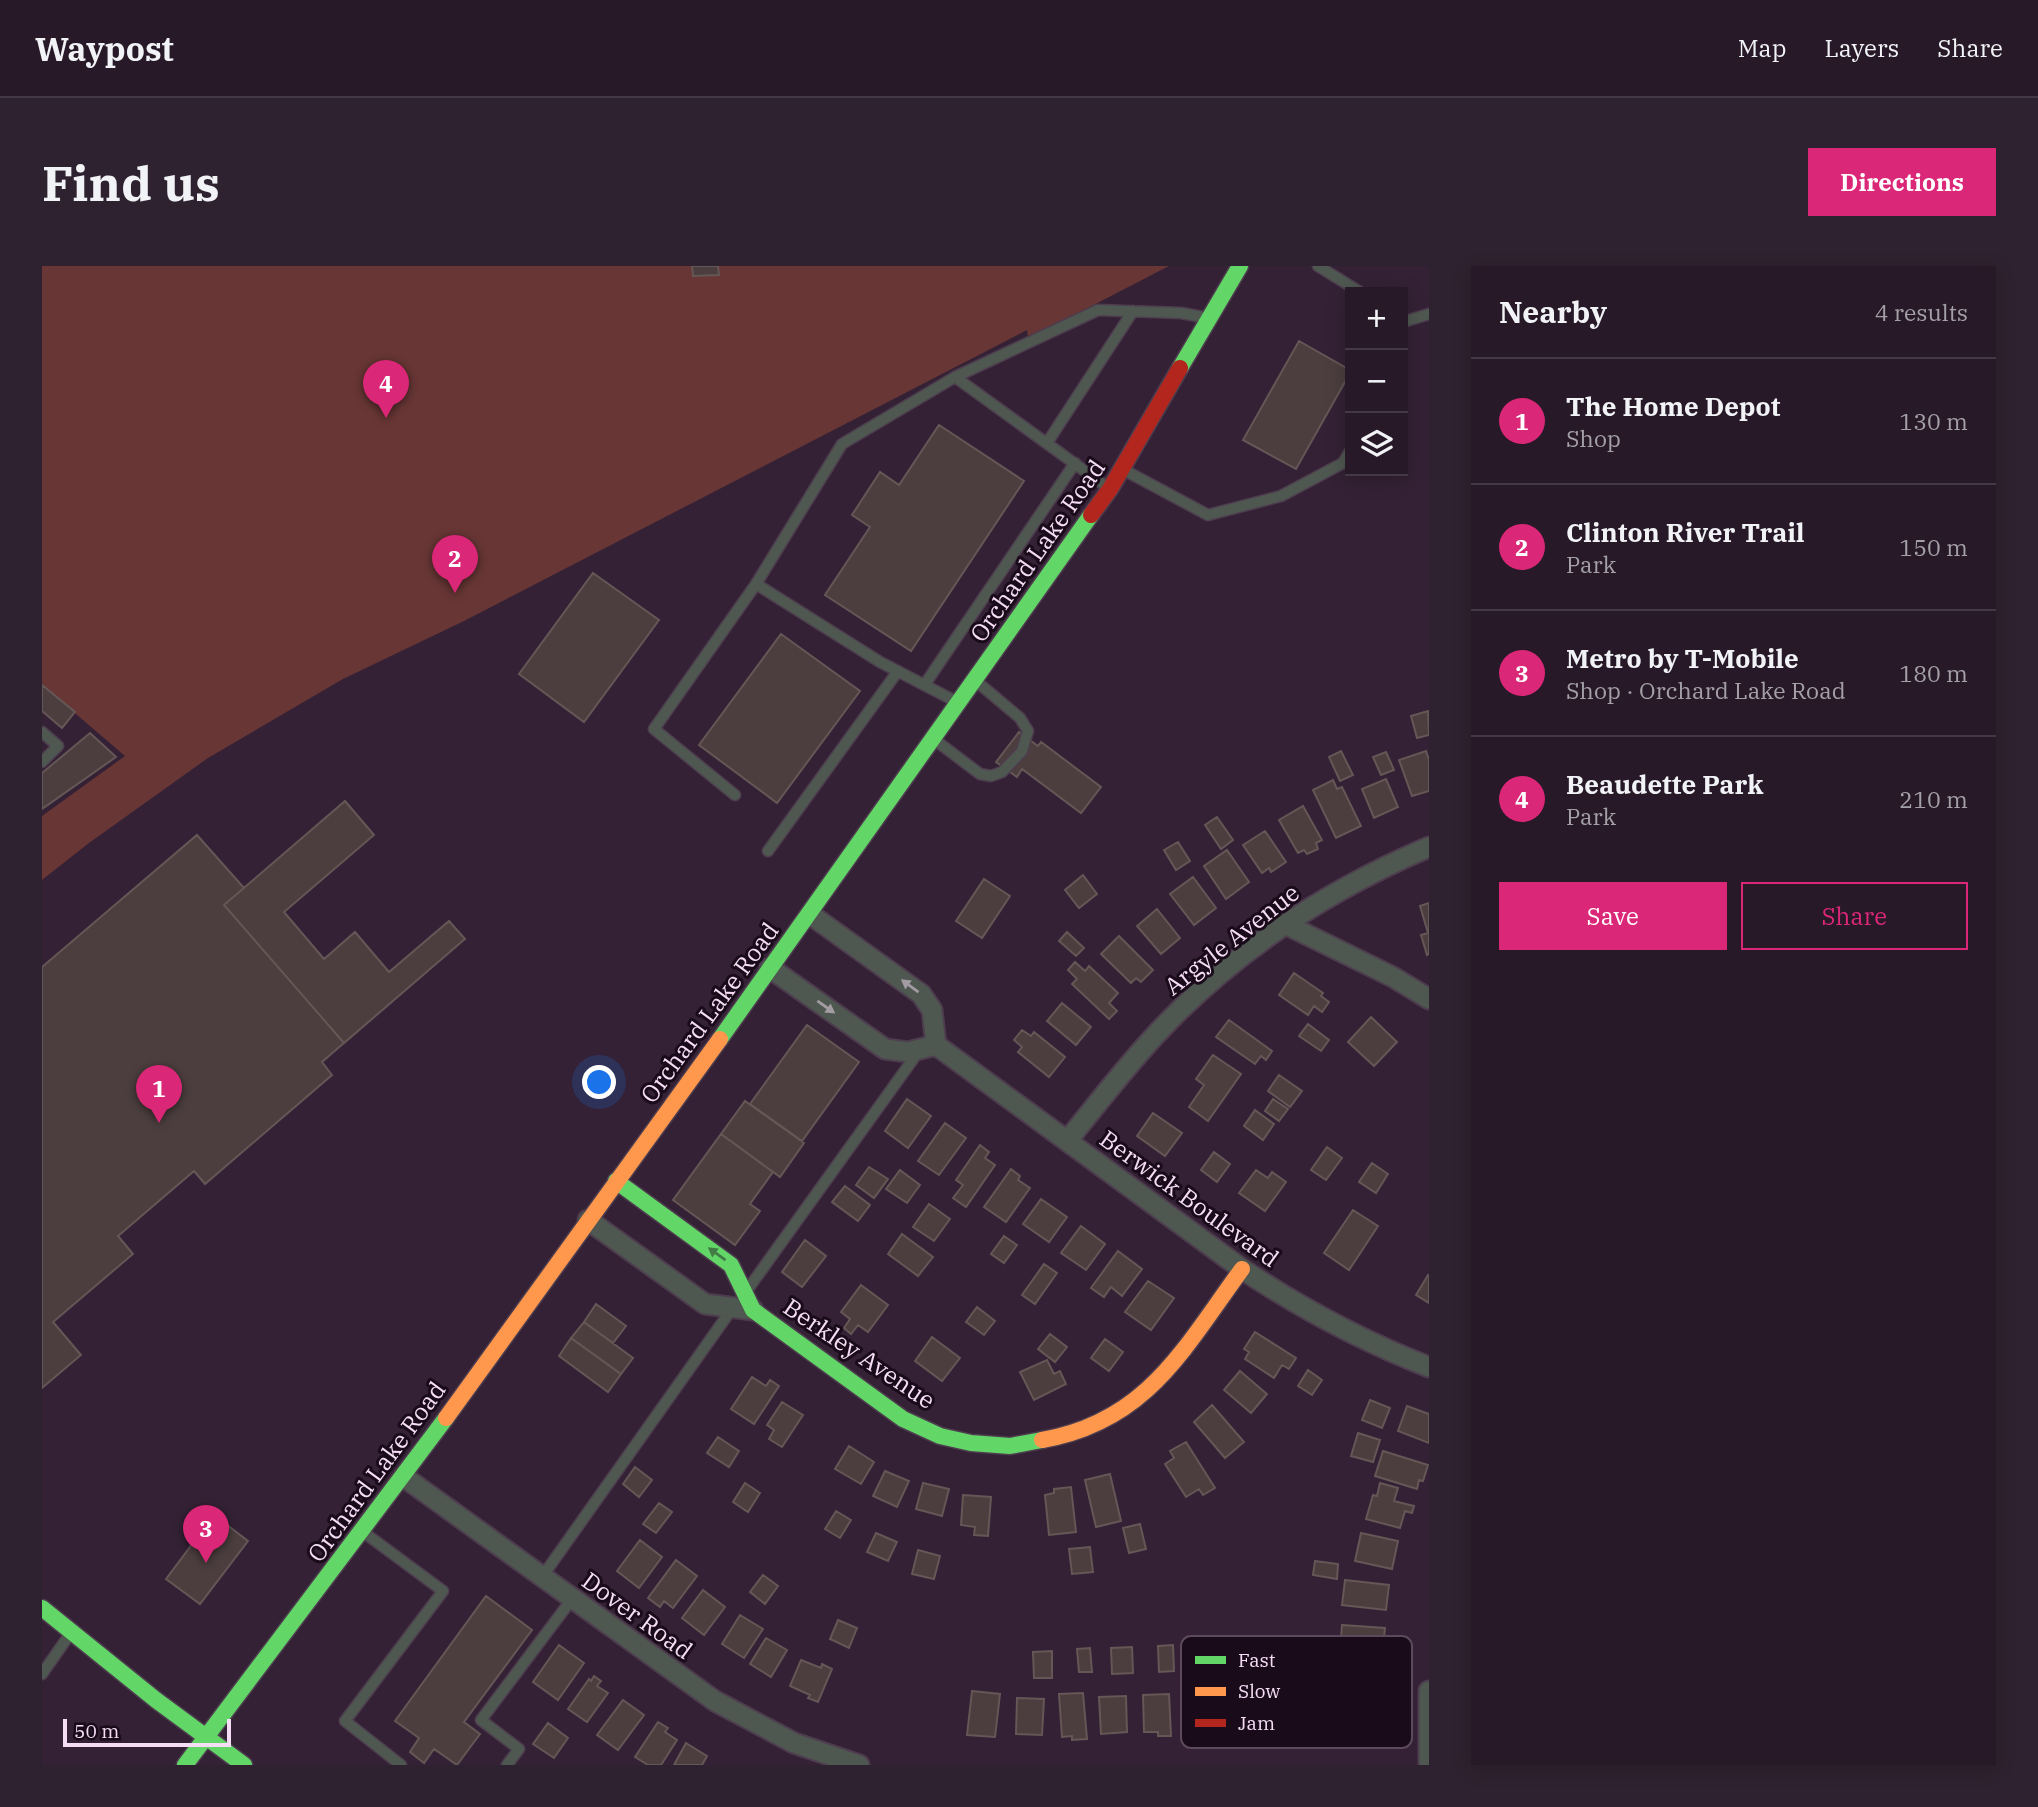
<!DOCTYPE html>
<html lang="en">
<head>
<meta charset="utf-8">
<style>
  :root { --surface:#271928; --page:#2f2230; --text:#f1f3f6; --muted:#a4a0a8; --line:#433845; --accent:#db2777 }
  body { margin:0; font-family:"IBM Plex Serif",serif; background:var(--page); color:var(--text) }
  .controls { position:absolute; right:21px; top:21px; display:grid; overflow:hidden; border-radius:0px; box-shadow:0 4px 18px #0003 }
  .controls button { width:63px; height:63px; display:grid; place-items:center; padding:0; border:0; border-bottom:2px solid var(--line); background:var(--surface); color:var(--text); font:35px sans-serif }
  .scale { position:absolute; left:21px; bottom:18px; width:168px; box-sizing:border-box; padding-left:7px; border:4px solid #f5def5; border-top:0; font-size:19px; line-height:24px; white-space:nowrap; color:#f5def5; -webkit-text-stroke:5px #1a0b1a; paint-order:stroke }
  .you { position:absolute; left:558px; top:817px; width:24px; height:24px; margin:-18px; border:5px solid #fff; border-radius:50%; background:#1a73e8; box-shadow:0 0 0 10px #1a73e833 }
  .badge { display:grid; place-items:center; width:46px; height:46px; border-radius:50%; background:var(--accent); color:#fff; font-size:23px; font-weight:700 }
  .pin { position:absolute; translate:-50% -58px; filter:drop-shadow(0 2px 4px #0008) }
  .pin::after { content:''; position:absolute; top:37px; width:24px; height:21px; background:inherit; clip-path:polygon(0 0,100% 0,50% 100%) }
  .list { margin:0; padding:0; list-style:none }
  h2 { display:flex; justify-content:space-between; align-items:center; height:91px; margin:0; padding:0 28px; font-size:30px }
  h2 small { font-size:23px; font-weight:400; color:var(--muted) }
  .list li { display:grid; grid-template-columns:46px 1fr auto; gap:21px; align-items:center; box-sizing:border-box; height:126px; padding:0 28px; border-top:2px solid var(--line) }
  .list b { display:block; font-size:26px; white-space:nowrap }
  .list p { margin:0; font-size:23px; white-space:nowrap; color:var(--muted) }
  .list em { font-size:23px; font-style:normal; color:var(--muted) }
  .actions { display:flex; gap:14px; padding:21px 28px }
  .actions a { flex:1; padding:16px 0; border:2px solid var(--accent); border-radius:0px; text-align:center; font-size:24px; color:var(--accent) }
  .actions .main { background:var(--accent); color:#fff }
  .icon { flex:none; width:38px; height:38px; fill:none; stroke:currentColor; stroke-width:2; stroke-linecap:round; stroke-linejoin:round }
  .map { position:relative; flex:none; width:1387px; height:1499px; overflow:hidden; border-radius:0px }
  header { display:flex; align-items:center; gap:42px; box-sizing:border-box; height:98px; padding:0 35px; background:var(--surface); border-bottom:2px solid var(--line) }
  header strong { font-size:33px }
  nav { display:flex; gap:38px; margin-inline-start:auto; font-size:24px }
  .intro { display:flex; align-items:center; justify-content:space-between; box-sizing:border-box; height:168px; padding:0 42px }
  h1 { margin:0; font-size:49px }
  .button { padding:18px 32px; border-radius:0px; background:var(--accent); color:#fff; font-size:24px; font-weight:700 }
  main { display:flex; gap:42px; padding:0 42px }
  aside { flex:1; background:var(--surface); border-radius:0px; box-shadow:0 4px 18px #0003 }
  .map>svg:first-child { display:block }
</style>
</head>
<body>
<header>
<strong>Waypost</strong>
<nav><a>Map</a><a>Layers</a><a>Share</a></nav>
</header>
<div class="intro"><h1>Find us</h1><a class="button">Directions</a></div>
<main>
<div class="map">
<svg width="1387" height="1499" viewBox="0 0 1387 1499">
  <rect width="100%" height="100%" fill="#342135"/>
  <!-- green -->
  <path fill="#673635" d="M0,0H1127L986,73L985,64L422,355L301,413L166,492L47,577L0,614V550L83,490L0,419Z"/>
  <!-- building -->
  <path fill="#4c3e3e" stroke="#645756" stroke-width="2" d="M650,0H676L677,9L651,10Z
    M1257,75L1308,104V107L1254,203L1201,174Z
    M897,159L982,215L869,385L783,329L828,261L810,249L838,206L857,219Z
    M551,307L617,354L542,456L477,408Z
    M739,368L818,425L735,537L657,479Z
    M0,419L33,446L20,462L0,445Z
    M1386,445L1387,469L1375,472L1369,450Z
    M977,466L996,480L999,476L1059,521L1039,547L980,503L975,511L954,496Z
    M48,467L74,491L0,543V507Z
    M1299,485L1311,509L1298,515L1287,491Z
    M1384,485L1387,494V525L1370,530L1357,494Z
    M1344,486L1352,504L1339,509L1331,491Z
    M1344,513L1356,541L1332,552L1320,523Z
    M1291,514L1295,523L1300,521L1319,560L1294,572L1271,524Z
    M303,535L332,569L242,646L282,693L313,666L347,706L407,655L423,673L302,777L182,639Z
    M1261,540L1280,574L1274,577L1276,583L1265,588L1262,584L1256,587L1237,554Z
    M1175,551L1191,574L1179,583L1163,559Z
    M1223,565L1244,596L1229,606L1227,602L1220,607L1201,579Z
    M155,569L202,622L182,639L302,777L280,796L290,809L163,918L152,905L76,970L91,988L11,1056L39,1089L0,1122V701Z
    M1136,576L1148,595L1134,604L1122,584Z
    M1185,584L1207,616L1184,633L1162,600Z
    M1041,609L1055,628L1037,642L1023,624Z
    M1151,611L1174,642L1152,659L1128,628Z
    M942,613L968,630L940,672L914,655Z
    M1387,637V688L1385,689L1379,669L1386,667L1378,640Z
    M1115,643L1138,672L1119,688L1095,660Z
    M1025,666L1042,682L1034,690L1017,675Z
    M1077,670L1111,704L1099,716L1094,712L1089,717L1059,688Z
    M1033,696L1043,705L1047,700L1076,727L1067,737L1075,745L1067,753L1030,718L1035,713L1026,704Z
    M1252,707L1281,727L1279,730L1287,736L1280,746L1272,740L1266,749L1237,729Z
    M1020,737L1049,761L1034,779L1005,755Z
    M1329,751L1355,776L1332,800L1306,776Z
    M1187,754L1230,785L1224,794L1219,790L1213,798L1174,771Z
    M1266,758L1287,774L1279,785L1257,770Z
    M765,759L817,796L760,875L708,838Z
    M980,764L989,770L992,766L1023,791L1007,811L976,786L980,781L972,774Z
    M1171,789L1199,808L1166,855L1147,841L1162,819L1154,813Z
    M1237,809L1260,825L1248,841L1226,825Z
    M865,833L889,850L866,882L843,865Z
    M1231,833L1246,843L1237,855L1223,845Z
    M703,835L762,877L738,911L679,868Z
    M1213,844L1232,858L1221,874L1202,860Z
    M1111,847L1140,867L1123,890L1095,870Z
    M903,857L924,872L897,909L876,895Z
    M679,868L731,906L708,938L718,945L693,979L631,934Z
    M938,879L947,886L943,892L953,899L924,941L911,932L921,919L914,914Z
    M1285,881L1300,892L1284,914L1269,904Z
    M1172,886L1188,898L1175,916L1159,904Z
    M1330,897L1346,908L1334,927L1317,916Z
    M827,901L846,913L832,932L814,919Z
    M969,903L978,910L976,914L988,922L964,956L942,941Z
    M858,904L878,919L865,937L844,923Z
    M1214,904L1226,912L1230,906L1244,916L1223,945L1197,927Z
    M803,920L828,939L816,955L790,936Z
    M999,933L1025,951L1007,976L981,958Z
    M887,938L908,953L892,975L871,961Z
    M1311,944L1336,960L1307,1004L1282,987Z
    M1039,960L1063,978L1044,1004L1019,987Z
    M860,968L891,991L876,1010L846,988Z
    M962,970L975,979L962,997L949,988Z
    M763,974L784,990L760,1021L740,1006Z
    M1076,985L1100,1003L1080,1030L1069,1021L1062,1031L1049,1022Z
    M1002,998L1015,1007L993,1038L980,1029Z
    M1386,1009L1387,1010V1037L1374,1029Z
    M1106,1015L1132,1032L1109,1064L1083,1046Z
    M819,1019L846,1039L826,1066L816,1059L809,1068L802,1062L808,1053L799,1046Z
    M554,1038L584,1060L571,1077L542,1056Z
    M935,1041L953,1055L942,1069L924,1056Z
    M542,1056L591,1092L579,1108L529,1072Z
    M1213,1066L1254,1092L1247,1103L1240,1099L1232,1112L1203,1093L1207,1086L1202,1083Z
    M1008,1068L1025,1081L1013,1096L996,1083Z
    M890,1071L918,1092L900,1115L873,1095Z
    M529,1072L579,1108L566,1126L517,1090Z
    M1063,1073L1081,1086L1067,1105L1049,1092Z
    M1005,1094L1012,1108L1018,1105L1024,1118L992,1134L978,1106Z
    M1266,1104L1280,1114L1270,1129L1256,1120Z
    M1198,1105L1225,1128L1209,1147L1182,1124Z
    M710,1111L724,1120L728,1114L737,1120L712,1158L689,1143Z
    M1328,1134L1348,1142L1340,1162L1320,1154Z
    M740,1136L761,1149L740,1181L727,1173L732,1164L725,1159Z
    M1170,1139L1202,1176L1183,1192L1152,1156Z
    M1365,1140L1387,1148V1177L1356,1165Z
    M1316,1167L1338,1174L1331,1196L1309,1190Z
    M676,1171L697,1185L687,1201L665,1187Z
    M1144,1176L1173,1222L1161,1229L1157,1223L1144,1231L1123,1198L1132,1192L1128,1185Z
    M807,1180L832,1196L819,1218L793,1203Z
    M1341,1185L1386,1199L1381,1215L1377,1214L1375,1223L1333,1210Z
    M593,1201L610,1214L597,1231L581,1218Z
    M843,1205L867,1215L855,1241L831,1230Z
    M1068,1208L1079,1255L1054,1261L1043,1214Z
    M703,1217L718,1227L706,1246L691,1236Z
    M881,1217L907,1223L900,1250L874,1243Z
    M1338,1217L1356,1222L1352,1235L1372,1240L1370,1247L1363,1245L1358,1262L1324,1253L1331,1229L1335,1230Z
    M1029,1221L1034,1266L1007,1269L1003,1229L1012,1227V1223Z
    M921,1229L949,1231L946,1270L932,1269L933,1261L919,1259Z
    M617,1237L630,1246L614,1267L601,1258Z
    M794,1245L809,1254L798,1272L783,1263Z
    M172,1249L206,1275L158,1338L124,1313Z
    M1098,1258L1104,1283L1087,1287L1081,1262Z
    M834,1267L855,1276L846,1295L825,1286Z
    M1319,1267L1356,1275L1350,1303L1313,1295Z
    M598,1274L620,1291L597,1322L575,1305Z
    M1048,1281L1051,1306L1030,1308L1027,1283Z
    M876,1284L898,1290L892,1313L870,1308Z
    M634,1294L655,1310L631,1342L622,1335L618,1341L606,1332Z
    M1273,1295L1296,1298L1295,1313L1271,1309Z
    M721,1309L736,1320L723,1338L708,1326Z
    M1303,1314L1347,1319L1344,1344L1300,1339Z
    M661,1324L683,1341L662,1369L640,1352Z
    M444,1330L490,1364L422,1456L438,1468L415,1499L392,1483L382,1497L368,1486L377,1472L353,1455Z
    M698,1349L721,1363L702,1392L680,1378Z
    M796,1354L815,1362L807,1382L788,1373Z
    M1300,1359L1343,1362L1342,1371L1337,1370L1336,1387L1298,1384Z
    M724,1372L745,1384L729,1411L708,1398Z
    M517,1379L542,1397L516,1434L491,1416Z
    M1131,1379L1132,1405L1117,1406L1116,1380Z
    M1090,1381L1091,1407L1070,1408L1069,1382Z
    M1048,1382L1050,1406H1037L1035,1383Z
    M1010,1385V1412H992L991,1386Z
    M759,1394L779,1402L780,1398L790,1403L776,1436L766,1432L768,1429L748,1420Z
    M552,1410L559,1415L555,1420L566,1427L545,1456L526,1443L547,1413L549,1415Z
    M930,1425L958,1428L953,1471L925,1469Z
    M1041,1427L1045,1473L1030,1474V1470L1020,1471L1017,1428Z
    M1127,1428L1129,1470H1116V1466H1102L1101,1429Z
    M1084,1430L1085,1466L1059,1468L1057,1431Z
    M975,1432L1002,1433L1000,1469L974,1468Z
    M581,1434L602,1449L576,1484L555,1469Z
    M616,1456L626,1462L623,1466L635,1474L619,1499H606L593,1491Z
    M506,1457L526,1472L512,1492L491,1478Z
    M644,1477L665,1490L660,1499H632Z"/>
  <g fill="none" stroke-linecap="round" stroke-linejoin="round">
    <defs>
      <path id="lane" d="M1276,0L1318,26
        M1361,56L1387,48
        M913,111L1065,221
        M1005,177L1091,45
        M1082,204L1166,249L1239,230L1301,197L1308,185
        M883,418L1033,197
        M915,436L838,396L714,318L800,178L913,111L1056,44L1139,47L1166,52
        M0,466L16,480L0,496
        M893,474L938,508L949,510L960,506L980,485L986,465L978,452L934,415
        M693,529L612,463L714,318
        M726,585L856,405
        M706,1023L877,785
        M324,1268L401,1325L303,1455L359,1499
        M500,1311L692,1040
        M0,1408L28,1368
        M465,1499L477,1483L439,1454L530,1333"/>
      <path id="street" d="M769,649L879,728L890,744L894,779
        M1243,658L1351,711L1387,733
        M728,702L843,783L866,786L894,779
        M894,779L1200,1003C1260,1043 1320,1075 1387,1101
        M1025,875C1057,836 1087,796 1122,760C1197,682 1288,623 1387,581
        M546,954L663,1038L711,1044
        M362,1211L673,1435L752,1477L817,1499
        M1387,1499V1425"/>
      <path id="fast" d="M1138,102L1198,0
        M678,773L1049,249
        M574,915L689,999L711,1044L861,1153L898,1170L929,1177L968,1180L1000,1174
        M0,1342L114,1434L202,1499
        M143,1499L404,1152"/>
      <path id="slow" d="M404,1152L678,773
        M1000,1174C1105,1156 1142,1082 1200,1003"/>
      <path id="jam" d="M1049,249L1068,223L1138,102"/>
    </defs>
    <!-- lane casing -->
    <use href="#lane" stroke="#4d3d4e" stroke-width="13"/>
    <!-- street casing -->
    <use href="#street" stroke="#4d3d4e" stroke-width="23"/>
    <!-- fast casing -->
    <use href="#fast" stroke="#4d3d4e" stroke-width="19"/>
    <!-- slow casing -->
    <use href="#slow" stroke="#4d3d4e" stroke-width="19"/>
    <!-- jam casing -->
    <use href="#jam" stroke="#4d3d4e" stroke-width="19"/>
    <!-- lane -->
    <use href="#lane" stroke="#4f5850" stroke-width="10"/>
    <!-- street -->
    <use href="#street" stroke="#4f5850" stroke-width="19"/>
    <!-- fast -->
    <use href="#fast" stroke="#63d668" stroke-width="16"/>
    <!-- slow -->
    <use href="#slow" stroke="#ff974d" stroke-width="16"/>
    <!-- jam -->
    <use href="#jam" stroke="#b3261e" stroke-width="16"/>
  </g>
  <!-- one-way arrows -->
  <defs><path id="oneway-solid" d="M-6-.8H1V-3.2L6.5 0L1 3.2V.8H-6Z" transform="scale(1.75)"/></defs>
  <g fill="#a29ba2">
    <use href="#oneway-solid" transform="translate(868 720) rotate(-144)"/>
    <use href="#oneway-solid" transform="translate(784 741) rotate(35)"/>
  </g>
  <use fill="#427b45" href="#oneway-solid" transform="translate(675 988) rotate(-144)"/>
  <g text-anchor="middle" stroke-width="6" stroke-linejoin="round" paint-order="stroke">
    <!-- street labels -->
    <g font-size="24" fill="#f5def5" stroke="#1a0b1a">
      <text transform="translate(996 285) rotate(-55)" y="8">Orchard Lake Road</text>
      <text transform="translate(1190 674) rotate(-38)" y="8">Argyle Avenue</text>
      <text transform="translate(668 747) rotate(-54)" y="8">Orchard Lake Road</text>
      <text transform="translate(1147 933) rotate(36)" y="8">Berwick Boulevard</text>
      <text transform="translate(817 1088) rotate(34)" y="8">Berkley Avenue</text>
      <text transform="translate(335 1206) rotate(-54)" y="8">Orchard Lake Road</text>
      <text transform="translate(595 1350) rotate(36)" y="8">Dover Road</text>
    </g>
  </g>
  <!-- legend -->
  <rect x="1139" y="1370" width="231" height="112" rx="10" fill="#1a0b1a" stroke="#5c4a5c" stroke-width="2"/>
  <rect x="1153" y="1390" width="31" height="8" fill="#63d668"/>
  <rect x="1153" y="1421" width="31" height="9" fill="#ff974d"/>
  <rect x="1153" y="1453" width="31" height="8" fill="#b3261e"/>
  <g font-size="19" fill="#f5def5">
    <text x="1196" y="1401">Fast</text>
    <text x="1196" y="1432">Slow</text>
    <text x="1196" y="1464">Jam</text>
  </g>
</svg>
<div class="controls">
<button>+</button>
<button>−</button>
<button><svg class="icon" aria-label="layers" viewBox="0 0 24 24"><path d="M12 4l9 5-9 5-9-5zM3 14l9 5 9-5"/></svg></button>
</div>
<div class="scale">50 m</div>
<div class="you"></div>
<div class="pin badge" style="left:117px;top:857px">1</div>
<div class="pin badge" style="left:413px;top:327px">2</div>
<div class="pin badge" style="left:164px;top:1297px">3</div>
<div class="pin badge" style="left:344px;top:152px">4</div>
</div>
<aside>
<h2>Nearby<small>4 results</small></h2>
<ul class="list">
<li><span class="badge">1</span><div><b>The Home Depot</b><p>Shop</p></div><em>130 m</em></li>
<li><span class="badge">2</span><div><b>Clinton River Trail</b><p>Park</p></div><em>150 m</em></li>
<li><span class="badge">3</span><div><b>Metro by T-Mobile</b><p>Shop · Orchard Lake Road</p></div><em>180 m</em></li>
<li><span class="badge">4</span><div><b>Beaudette Park</b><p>Park</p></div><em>210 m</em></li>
</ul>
<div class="actions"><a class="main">Save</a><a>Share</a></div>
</aside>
</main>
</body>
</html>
